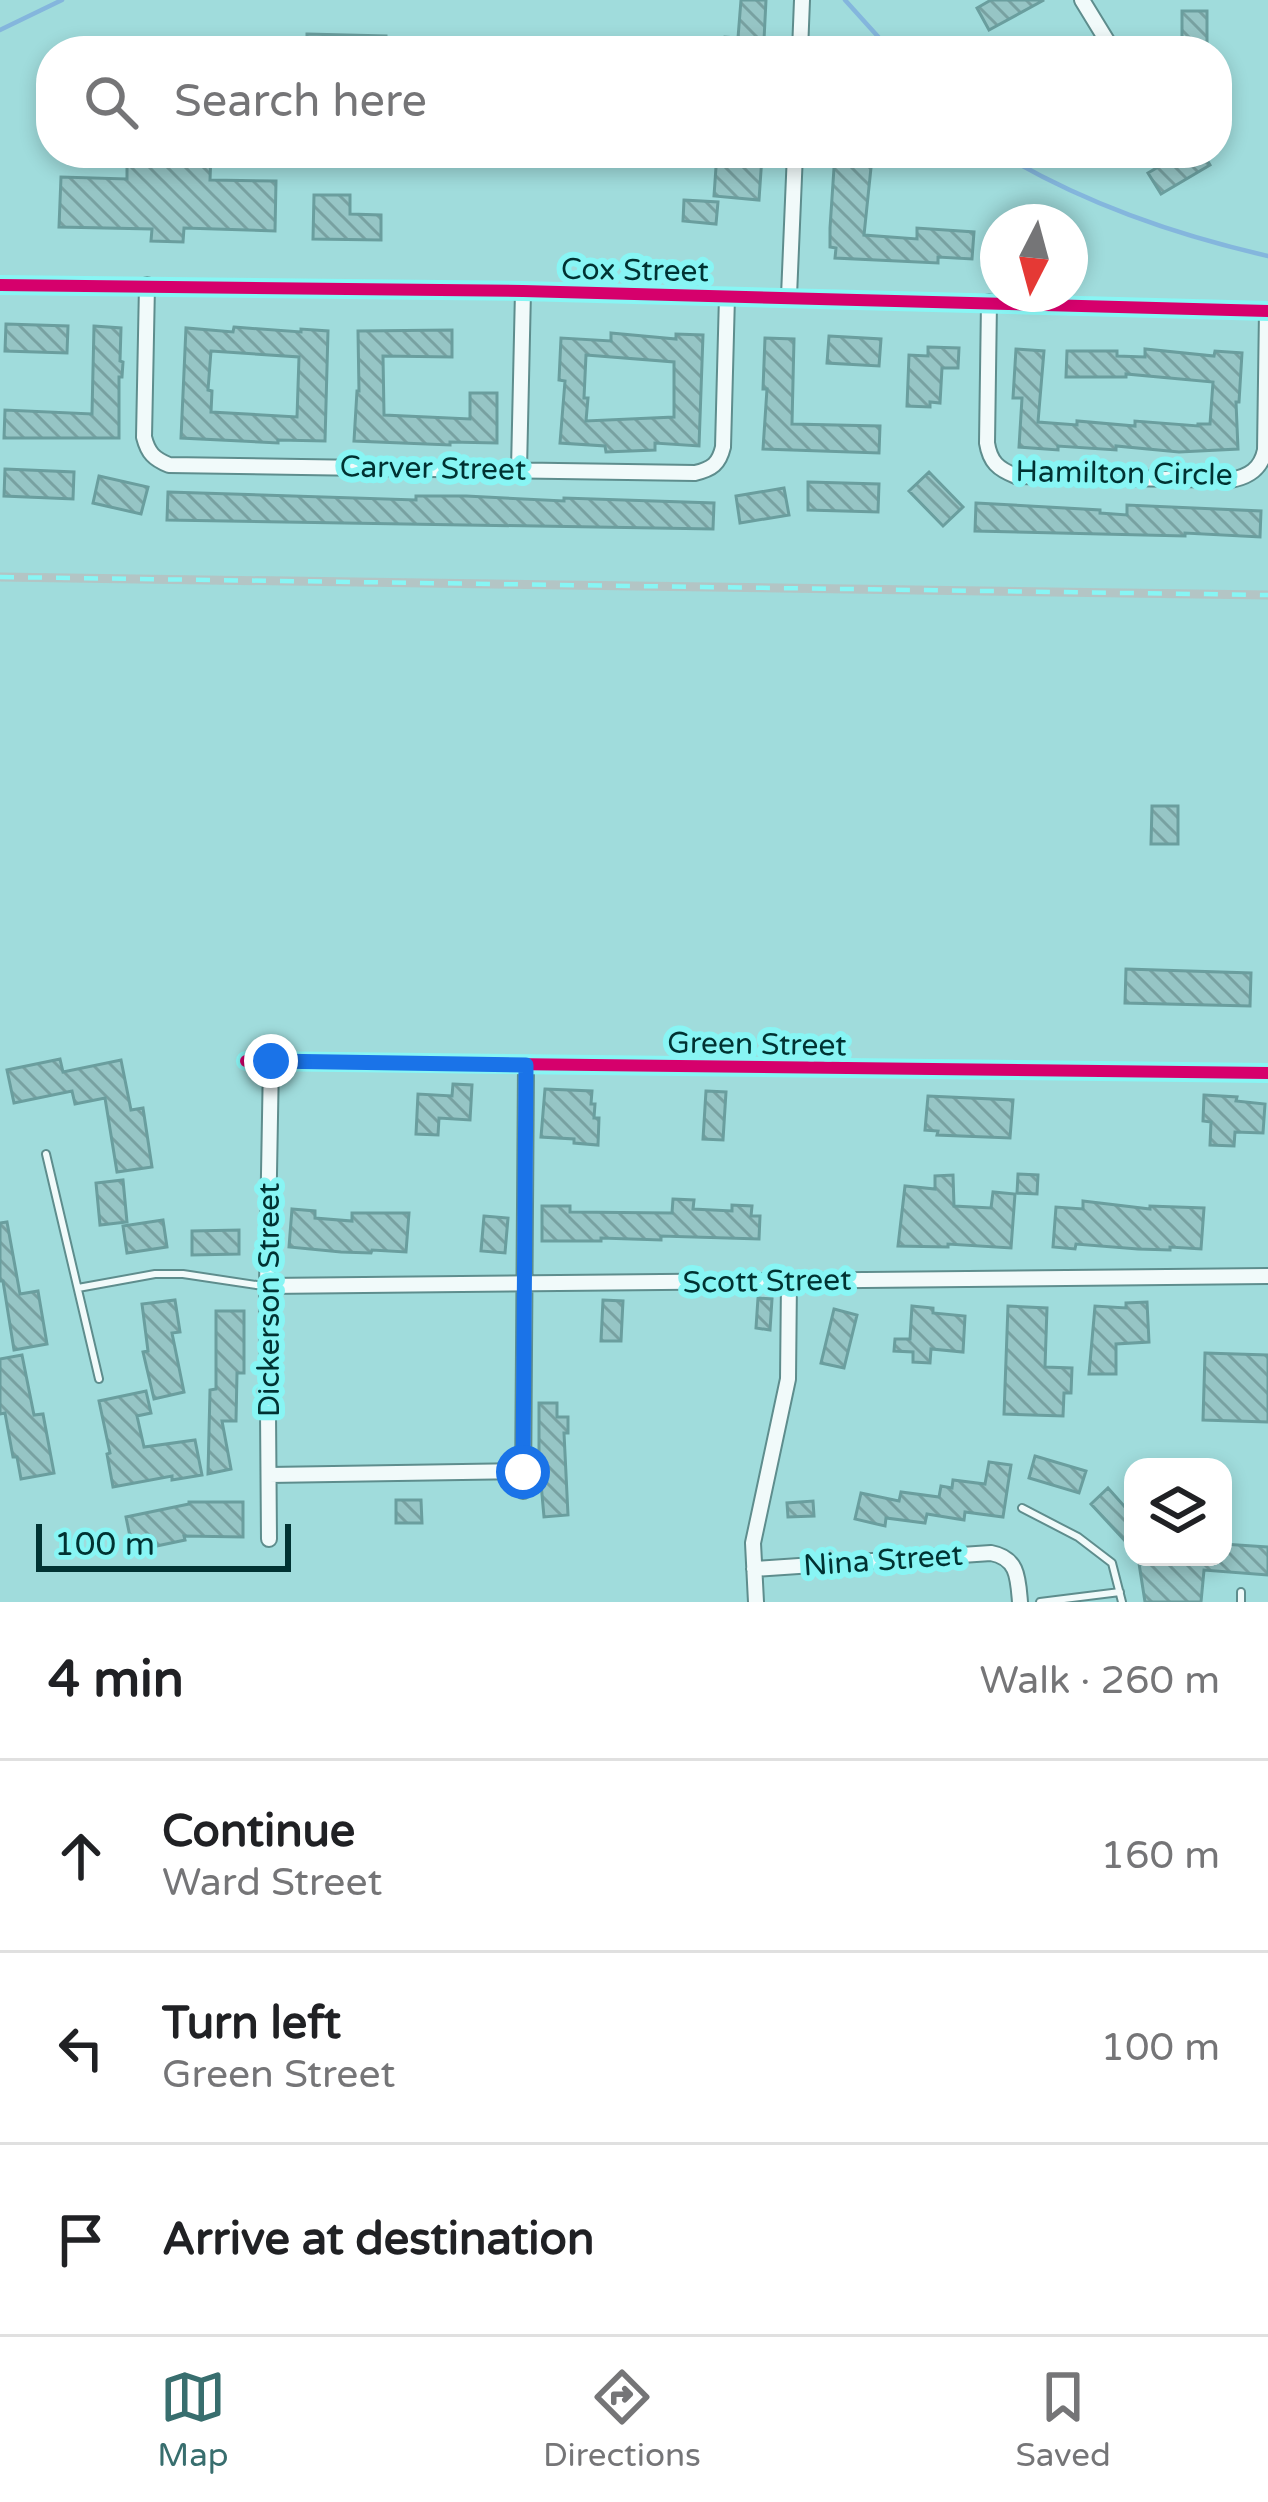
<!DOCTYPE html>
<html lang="en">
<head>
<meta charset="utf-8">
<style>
  :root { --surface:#fff; --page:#f2f2f2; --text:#202124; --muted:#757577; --line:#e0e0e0; --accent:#386e6e }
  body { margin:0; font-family:"Varela Round",sans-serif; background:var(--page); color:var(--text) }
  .controls { position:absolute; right:36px; bottom:36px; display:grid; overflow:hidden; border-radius:24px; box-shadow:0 6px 18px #0003 }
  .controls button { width:108px; height:108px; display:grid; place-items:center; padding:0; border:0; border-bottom:3px solid var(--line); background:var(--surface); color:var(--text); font:60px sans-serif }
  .compass { position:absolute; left:980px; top:204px; width:108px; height:108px; border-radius:50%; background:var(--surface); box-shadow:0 6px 18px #0003; rotate:186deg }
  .scale { position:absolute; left:36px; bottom:30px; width:255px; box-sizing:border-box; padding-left:12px; border:6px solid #003232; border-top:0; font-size:33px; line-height:42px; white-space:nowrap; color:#003232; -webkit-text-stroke:9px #88f5f4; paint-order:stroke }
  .stop { position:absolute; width:36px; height:36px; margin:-27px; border:9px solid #1a73e8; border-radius:50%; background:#fff }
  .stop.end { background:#1a73e8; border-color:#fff; box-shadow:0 3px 12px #0008 }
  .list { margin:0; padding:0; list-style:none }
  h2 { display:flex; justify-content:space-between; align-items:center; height:156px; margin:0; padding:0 48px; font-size:51px }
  h2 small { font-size:39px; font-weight:400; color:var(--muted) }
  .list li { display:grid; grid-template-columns:78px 1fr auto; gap:36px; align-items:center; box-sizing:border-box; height:192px; padding:0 48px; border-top:3px solid var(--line) }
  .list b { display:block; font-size:45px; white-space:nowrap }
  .list p { margin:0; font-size:39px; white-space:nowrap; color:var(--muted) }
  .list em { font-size:39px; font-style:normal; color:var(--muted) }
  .icon { flex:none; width:66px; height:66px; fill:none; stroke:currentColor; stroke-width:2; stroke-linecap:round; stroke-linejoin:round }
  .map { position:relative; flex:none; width:1268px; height:1602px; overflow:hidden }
  .search { position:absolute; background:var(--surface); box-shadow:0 6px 18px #0003; left:36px; right:36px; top:36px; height:132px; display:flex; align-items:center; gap:30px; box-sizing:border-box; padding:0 42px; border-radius:48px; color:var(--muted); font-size:45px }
  .sheet { height:732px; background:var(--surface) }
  nav { display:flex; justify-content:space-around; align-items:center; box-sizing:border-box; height:168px; border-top:3px solid var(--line); background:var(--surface); font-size:33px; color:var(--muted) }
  nav a { display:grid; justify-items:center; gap:6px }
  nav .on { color:var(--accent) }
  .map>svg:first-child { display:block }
</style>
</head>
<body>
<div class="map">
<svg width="1268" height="1602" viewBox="0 0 1268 1602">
  <defs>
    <pattern id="building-back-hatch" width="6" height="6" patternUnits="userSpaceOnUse" patternTransform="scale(3)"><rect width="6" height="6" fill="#96c5c5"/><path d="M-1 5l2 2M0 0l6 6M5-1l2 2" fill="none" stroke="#78a1a1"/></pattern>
  </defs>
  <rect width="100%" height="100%" fill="#a0dcdc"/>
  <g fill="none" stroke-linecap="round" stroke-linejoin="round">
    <!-- stream -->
    <path stroke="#84b6dd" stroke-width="4.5" d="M845,0L891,51
      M0,30L62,0
      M1000,153C1081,202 1176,235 1268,256"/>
  </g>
  <!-- building -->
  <path fill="url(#building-back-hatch)" stroke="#6a9e9e" stroke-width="3" fill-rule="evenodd" d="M741,0H766L764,40H770L769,51H724L725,37L738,38Z
    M991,0H1044L989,30L977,8Z
    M1182,11H1207V51H1182Z
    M307,34L386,36V51H307Z
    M127,153H211L210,180L276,181L275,231L184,228L183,242L151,241L152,229L59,227L61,177L127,179Z
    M717,153L762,156L759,200L714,196Z
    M835,153H862V157L872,158L864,235L917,239V228L974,232L972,259L938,257V263L835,258L836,248L830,247V228Z
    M1182,153H1203L1210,165L1161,194L1148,173Z
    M314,195H350V214L381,215V240L313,239Z
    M684,200L718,202L716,224L683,221Z
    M6,324L68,326L67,353L5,351Z
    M94,326L121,328L120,361L123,362L122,377H119V438H4L5,410L92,414Z
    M234,327L301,332V329L328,331L325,441L278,440V443L181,438L186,328L233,332ZM211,351L299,357L297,417L211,412L212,391L208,390Z
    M452,330V357L383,356L384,415L470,419V393H497V443L450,442V445L354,441L357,391H359L358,331Z
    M611,333L676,339V334L703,335L699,446L655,443V450L606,452L605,446L560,443L565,381L559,380L561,338L611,341ZM586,355L674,362V417L586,421L588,398H584Z
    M829,336L881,339L879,366L827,363Z
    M765,338L794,339L792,424L880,426L879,453L763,449L767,389H763Z
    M928,347L959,348L958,368H942L940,403L930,402V407L907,406L909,355L928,356Z
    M1016,349L1044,351L1038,422L1077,425V421L1135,426V421L1198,426V424H1210L1213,382L1126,374V377H1066L1067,351H1117V356L1145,357V349L1214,356L1215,351L1242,353L1239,402H1236L1238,449L1179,452L1116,446V450L1058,446V450L1019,447L1022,398H1013Z
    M5,469L74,472L73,499L4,496Z
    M929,472L963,507L943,526L909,491Z
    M99,476L148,487L141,514L93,503Z
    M808,482L879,484L878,512L808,510Z
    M784,488L789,515L740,523L736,496Z
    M168,492L416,500V496H466L564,501V498L714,503L713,529L167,520Z
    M976,503L1100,510V513L1127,515V505L1261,511L1260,537L1185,533V536L975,531Z
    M1152,806H1178V844H1151Z
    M1126,969L1251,973L1250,1006L1125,1003Z
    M60,1059L63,1072L121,1060L131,1110L143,1108L152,1167L117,1172L105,1098L75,1104L72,1091L14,1103L7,1070Z
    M453,1084L472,1085L470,1120L439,1118L438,1135L416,1134L418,1094L452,1096Z
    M545,1089L592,1091L591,1104H595L594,1118H599L598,1145L574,1143V1139L541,1137Z
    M706,1091L726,1092L723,1140L703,1139Z
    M1204,1095L1237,1097L1236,1101L1265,1104L1263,1133L1235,1132L1234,1146L1210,1145L1211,1122L1203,1121Z
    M928,1096L1013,1100L1010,1138L937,1135L938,1131L925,1130Z
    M1018,1174L1038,1175L1037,1194L1017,1193Z
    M953,1175L954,1206L991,1208L993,1192L1015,1194L1011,1248L948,1244V1247L898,1246L905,1186L935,1189V1176Z
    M123,1180L127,1222L100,1225L96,1183Z
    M673,1199L694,1200L693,1209L732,1211V1205L752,1206L751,1216H760L759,1239L661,1236V1240L601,1238V1241H542V1206H570V1212L672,1213Z
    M1083,1201L1150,1209V1206L1204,1208L1201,1249L1170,1247V1250L1138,1249L1076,1244L1075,1249L1053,1247L1056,1207L1083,1209Z
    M292,1209L315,1211V1218L352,1221V1213H409L406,1252L372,1250L371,1253L341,1252L289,1247Z
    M484,1216L508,1218L505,1253L481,1251Z
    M163,1220L167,1247L127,1253L123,1226Z
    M7,1222L20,1294L38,1291L47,1344L14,1350L3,1281H0V1223Z
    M239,1230V1254L192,1255V1231Z
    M758,1298L772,1299L770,1330L756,1328Z
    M175,1300L180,1332L172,1333L184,1392L154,1399L143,1352L148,1351L142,1304Z
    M603,1300L623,1301L621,1341H601Z
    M1147,1302L1149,1342L1116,1344V1374H1089L1095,1306L1126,1308V1303Z
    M912,1306L933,1308V1313L965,1316L963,1352L931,1349L930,1363L913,1362V1352L894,1351L895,1339H910Z
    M1008,1306L1047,1308L1045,1367L1072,1368L1071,1393H1064L1063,1416L1004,1414Z
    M834,1309L857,1315L844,1368L821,1363Z
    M216,1311H244V1373H237L236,1421H222L231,1469L208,1474L210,1390L216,1389Z
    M1205,1353L1268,1355V1422L1203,1420Z
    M22,1355L34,1415L43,1414L54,1473L21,1479L17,1457H13L5,1413L0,1414V1359Z
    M146,1391L151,1413L137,1416L144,1447L195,1440L202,1475L172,1480V1476L113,1487L107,1454L110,1453L99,1401Z
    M539,1403H557V1417H568V1433H564L568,1515L544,1517L539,1461Z
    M1035,1456L1086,1471L1079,1493L1029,1478Z
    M989,1462L1011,1465L1003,1517L965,1512L964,1520L927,1514L925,1523L886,1518L885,1526L855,1519L861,1493L899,1501L901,1492L939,1497L941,1486L952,1488L953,1480L985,1484Z
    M1108,1488L1133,1516V1536L1126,1542L1091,1504Z
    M396,1500H421L422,1523H396Z
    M813,1501L814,1516L788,1517L787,1503Z
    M189,1502H243V1537L184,1536L185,1540L133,1551L126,1517L189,1504Z
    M1223,1544L1268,1547V1575L1204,1570L1201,1602H1145L1138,1557H1223Z"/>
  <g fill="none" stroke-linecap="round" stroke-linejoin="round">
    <defs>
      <path id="service" d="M46,1154L99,1379
        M78,1288L155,1274H183L263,1286
        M1022,1508L1078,1537L1112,1563L1122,1602
        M1040,1602L1120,1592
        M1241,1602V1592"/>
      <path id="minor" d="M1082,0L1112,49
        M800,51L802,0
        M0,285L523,291L1268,311
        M147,285L144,437C148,453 154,459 169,465L695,473C712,469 719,464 723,447L727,296
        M789,296L795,153
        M989,302L987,443C990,462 998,469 1016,476L1230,480C1249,477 1261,469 1265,450L1267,311
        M519,469L523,291
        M246,1061L1268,1073
        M267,1286L1268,1276
        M269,1475L523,1471
        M523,1491L526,1065
        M269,1539L267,1286L271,1061
        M754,1569L991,1553C1018,1558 1018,1578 1020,1602
        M756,1602L753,1543L788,1379L789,1280"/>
    </defs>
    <!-- service casing -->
    <use href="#service" stroke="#5e8d8d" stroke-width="10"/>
    <!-- minor casing -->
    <use href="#minor" stroke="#5e8d8d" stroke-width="18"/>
    <!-- service -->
    <use href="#service" stroke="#f1fafa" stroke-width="6"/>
    <!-- minor -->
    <use href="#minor" stroke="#f1fafa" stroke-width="14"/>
    <defs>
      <path id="rail" d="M0,577L1268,595"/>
    </defs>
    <!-- rail casing -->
    <use href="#rail" stroke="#b3c5c5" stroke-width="9"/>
    <!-- rail -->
    <use href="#rail" stroke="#88f5f4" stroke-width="4.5" stroke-dasharray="14" stroke-linecap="butt"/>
    <defs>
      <path id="cycleway" d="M0,285L523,291L1268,311
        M246,1061L1268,1073"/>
    </defs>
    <!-- cycleway casing -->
    <use href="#cycleway" stroke="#88f5f4" stroke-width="20"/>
    <!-- cycleway -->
    <use href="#cycleway" stroke="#d6006c" stroke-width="12"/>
  </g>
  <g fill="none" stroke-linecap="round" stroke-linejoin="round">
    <!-- route -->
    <path stroke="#1a73e8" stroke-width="15" d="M271,1061L526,1065L523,1472"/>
  </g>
  <g text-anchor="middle" stroke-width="12" stroke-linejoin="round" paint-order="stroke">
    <!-- street labels -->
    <g font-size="30" fill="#003232" stroke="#88f5f4">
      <text transform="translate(635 270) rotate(1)" y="10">Cox Street</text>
      <text transform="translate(433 468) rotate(1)" y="10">Carver Street</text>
      <text transform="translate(1124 473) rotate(1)" y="10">Hamilton Circle</text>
      <text transform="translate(757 1044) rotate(1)" y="10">Green Street</text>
      <text transform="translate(767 1281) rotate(-1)" y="10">Scott Street</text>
      <text transform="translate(269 1300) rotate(-90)" y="10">Dickerson Street</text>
      <text transform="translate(883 1560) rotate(-4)" y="10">Nina Street</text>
    </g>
  </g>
</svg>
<div class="controls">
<button><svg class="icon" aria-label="layers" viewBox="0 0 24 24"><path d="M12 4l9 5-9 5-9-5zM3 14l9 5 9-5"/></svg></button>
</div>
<svg class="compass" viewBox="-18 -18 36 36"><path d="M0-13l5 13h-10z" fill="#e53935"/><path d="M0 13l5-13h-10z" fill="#757577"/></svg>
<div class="scale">100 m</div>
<div class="stop" style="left:523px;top:1472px"></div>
<div class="stop end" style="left:271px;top:1061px"></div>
<div class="search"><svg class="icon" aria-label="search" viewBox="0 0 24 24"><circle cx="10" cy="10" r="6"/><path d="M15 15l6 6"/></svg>Search here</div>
</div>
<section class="sheet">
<h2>4 min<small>Walk · 260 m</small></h2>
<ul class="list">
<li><svg class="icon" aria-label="ahead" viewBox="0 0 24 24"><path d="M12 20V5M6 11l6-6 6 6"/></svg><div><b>Continue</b><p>Ward Street</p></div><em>160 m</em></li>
<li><svg class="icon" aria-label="left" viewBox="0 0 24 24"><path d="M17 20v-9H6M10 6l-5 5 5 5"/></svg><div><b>Turn left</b><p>Green Street</p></div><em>100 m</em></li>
<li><svg class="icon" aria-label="arrive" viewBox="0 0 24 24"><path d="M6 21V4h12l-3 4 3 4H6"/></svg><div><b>Arrive at destination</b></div></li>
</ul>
</section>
<nav>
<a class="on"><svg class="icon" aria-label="map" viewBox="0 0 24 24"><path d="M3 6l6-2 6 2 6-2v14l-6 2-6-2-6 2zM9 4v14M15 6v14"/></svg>Map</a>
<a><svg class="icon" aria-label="directions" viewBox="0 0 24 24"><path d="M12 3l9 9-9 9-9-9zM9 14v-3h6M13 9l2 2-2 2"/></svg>Directions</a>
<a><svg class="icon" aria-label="saved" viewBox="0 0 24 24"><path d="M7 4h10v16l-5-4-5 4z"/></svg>Saved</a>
</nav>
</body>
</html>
